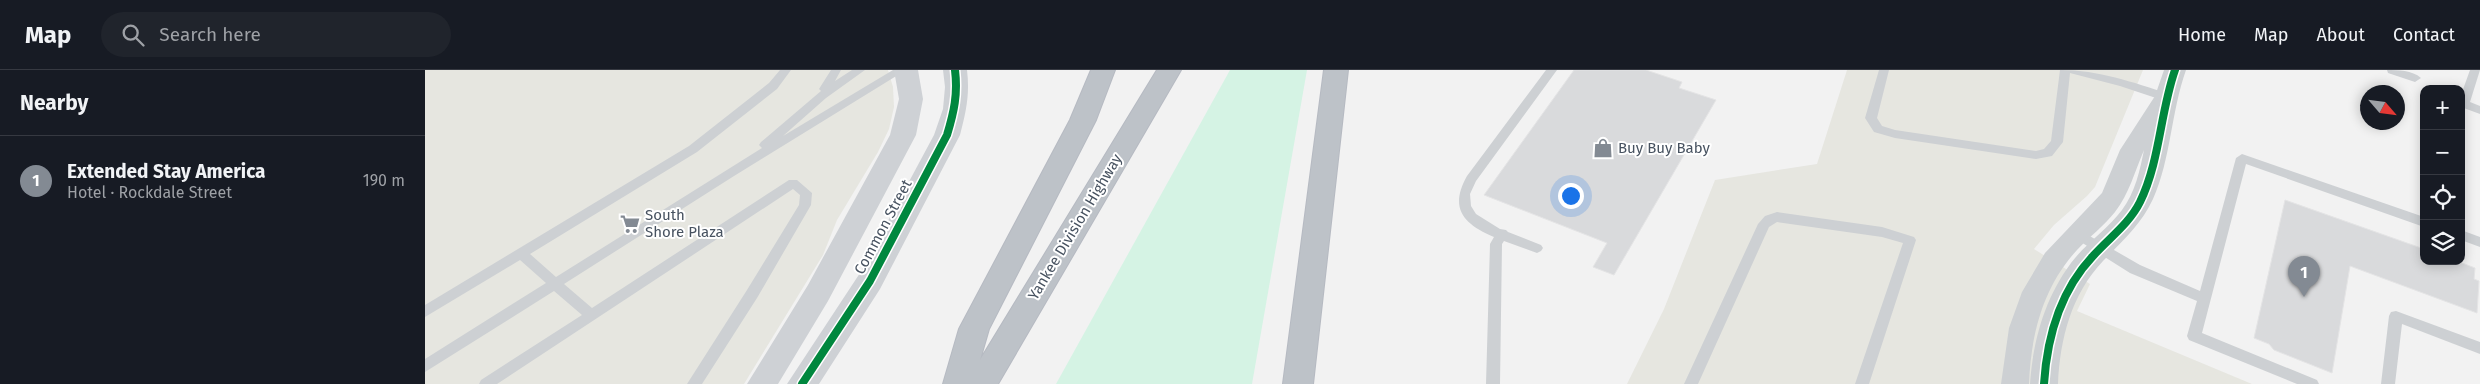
<!DOCTYPE html>
<html lang="en">
<head>
<meta charset="utf-8">
<style>
  :root { --surface:#171b24; --page:#20242c; --text:#f1f3f6; --muted:#9ea1a6; --line:#363941; --accent:#838a93 }
  body { margin:0; font-family:"Fira Sans",sans-serif; background:var(--page); color:var(--text) }
  .controls { position:absolute; right:15px; top:15px; display:grid; overflow:hidden; border-radius:10px; box-shadow:0 2px 12px #0003 }
  .controls button { width:45px; height:45px; display:grid; place-items:center; padding:0; border:0; border-bottom:1px solid var(--line); background:var(--surface); color:var(--text); font:25px sans-serif }
  .compass { position:absolute; left:1935px; top:15px; width:45px; height:45px; border-radius:50%; background:var(--surface); box-shadow:0 2px 12px #0003; rotate:118deg }
  .you { position:absolute; left:1145px; top:125px; width:18px; height:18px; margin:-12px; border:4px solid #fff; border-radius:50%; background:#1a73e8; box-shadow:0 0 0 8px #1a73e833 }
  .badge { display:grid; place-items:center; width:32px; height:32px; border-radius:50%; background:var(--accent); color:#fff; font-size:16px; font-weight:700 }
  .pin { position:absolute; translate:-50% -41px; filter:drop-shadow(0 1px 2px #0008) }
  .pin::after { content:''; position:absolute; top:26px; width:18px; height:15px; background:inherit; clip-path:polygon(0 0,100% 0,50% 100%) }
  .list { margin:0; padding:0; list-style:none }
  h2 { display:flex; justify-content:space-between; align-items:center; height:65px; margin:0; padding:0 20px; font-size:21px }
  h2 small { font-size:16px; font-weight:400; color:var(--muted) }
  .list li { display:grid; grid-template-columns:32px 1fr auto; gap:15px; align-items:center; box-sizing:border-box; height:90px; padding:0 20px; border-top:1px solid var(--line) }
  .list b { display:block; font-size:19px; white-space:nowrap }
  .list p { margin:0; font-size:16px; white-space:nowrap; color:var(--muted) }
  .list em { font-size:16px; font-style:normal; color:var(--muted) }
  .icon { flex:none; width:28px; height:28px; fill:none; stroke:currentColor; stroke-width:2; stroke-linecap:round; stroke-linejoin:round }
  .map { position:relative; flex:none; width:2055px; height:314px; overflow:hidden }
  header { display:flex; align-items:center; gap:30px; box-sizing:border-box; height:70px; padding:0 25px; background:var(--surface); border-bottom:1px solid var(--line) }
  header strong { font-size:24px }
  nav { display:flex; gap:28px; margin-inline-start:auto; font-size:18px }
  .search { width:350px; height:45px; background:var(--page); display:flex; align-items:center; gap:12px; box-sizing:border-box; padding:0 18px; border-radius:28px; color:var(--muted); font-size:19px }
  main { display:flex }
  aside { flex:1; background:var(--surface) }
  .map>svg:first-child { display:block }
</style>
</head>
<body>
<header>
<strong>Map</strong>
<div class="search"><svg class="icon" aria-label="search" viewBox="0 0 24 24"><circle cx="10" cy="10" r="6"/><path d="M15 15l6 6"/></svg>Search here</div>
<nav><a>Home</a><a>Map</a><a>About</a><a>Contact</a></nav>
</header>
<main>
<aside>
<h2>Nearby<small></small></h2>
<ul class="list">
<li><span class="badge">1</span><div><b>Extended Stay America</b><p>Hotel · Rockdale Street</p></div><em>190 m</em></li>
</ul>
</aside>
<div class="map">
<svg width="2055" height="314" viewBox="0 0 2055 314">
  <rect width="100%" height="100%" fill="#f2f2f2"/>
  <!-- commercial -->
  <path fill="#e6e6e0" d="M0,0H463L468,17L469,37L464,59L453,82L412,150L398,185L319,314H0Z
    M1422,0H1718L1670,117L1662,126L1629,155L1609,179L1665,214L1652,241L1827,314H1202L1239,239L1290,110L1392,94Z"/>
  <!-- green -->
  <path fill="#d5f3e4" d="M805,0H882L827,314H631Z"/>
  <!-- building -->
  <path fill="#d9dadc" stroke="#e4e4e5" d="M1149,0H1221L1257,12L1254,18L1291,30L1189,205L1168,197L1182,173L1059,125Z
    M1860,130L1999,179V191H2032L2050,198L2049,209L2054,211L2052,243L1925,196L1907,303L1849,280L1844,274L1829,268Z"/>
  <g fill="none" stroke-linecap="round" stroke-linejoin="round">
    <defs>
      <path id="highway" d="M666,0H690L671,50L564,259L555,290L732,0H756L573,314H518L534,259L645,50Z
        M899,0H923L888,314H858Z"/>
    </defs>
    <!-- highway casing -->
    <use href="#highway" stroke="#b6bac2" stroke-width="2"/>
    <!-- lane -->
    <path fill="#cdd0d3" fill-rule="evenodd" d="M355,0H366L352,19L272,82L105,184L131,207L337,78L334,75L336,72L396,21L394,19L406,0H416L410,11L427,0H440L401,28L358,66L468,0H481L309,106L139,214L167,238L364,110H372L387,123L386,135L332,228L277,314H262L322,220L374,135L375,125L368,119L72,314H54L56,310L157,245L129,221L0,302V289L121,213L95,190L0,247V235L264,76L344,13Z
      M1121,0H1132L1051,111L1045,124L1046,136L1051,144L1075,159L1081,160L1083,162L1116,175L1118,178L1116,181L1112,183L1079,171L1077,174L1075,314H1061L1065,174L1069,167C1038,154 1024,138 1042,106Z
      M1454,0H1464L1452,48L1457,56L1470,60L1611,81L1619,79L1626,71L1635,0C1674,0 1707,12 1744,24L1746,27L1740,31L1695,16L1645,3L1638,72L1627,86L1611,89L1470,68L1449,62L1440,48Z
      M1962,0C1973,0 1987,0 1996,8L1990,12L1963,3Z
      M2045,0H2055L2045,32L2055,36V44L2036,37V25Z
      M1817,84L1999,147V157L1821,94L1777,263L1892,310L1894,314H1872L1764,270L1762,266L1772,231L1705,203L1648,167L1646,164L1648,161H1656L1715,195L1775,221L1811,88Z
      M1352,142L1457,157L1489,167L1491,170L1444,314H1430L1478,173L1457,167L1352,152L1344,157L1273,314H1259L1333,154L1340,146Z
      M2036,160L2055,167V177L2036,170Z
      M1971,241L2055,272V284L1977,254L1970,314H1956L1964,246L1966,242Z"/>
    <!-- street -->
    <path fill="#cdd0d3" fill-rule="evenodd" d="M1739,0H1761C1746,42 1746,89 1728,129C1716,155 1697,171 1678,191C1646,225 1635,269 1633,314H1605C1608,270 1620,228 1646,193C1661,173 1682,160 1697,140C1710,123 1715,100 1719,80C1710,101 1704,124 1690,142C1679,156 1664,167 1652,180C1618,217 1606,264 1604,314H1576L1584,258L1597,222L1620,183L1677,123L1695,80L1730,26Z"/>
    <!-- secondary -->
    <path fill="#ced1d5" fill-rule="evenodd" d="M469,0H493L498,29L491,65L403,231L353,314H322L383,215L465,65L474,29Z
      M518,0H542C545,24 541,42 535,65L455,219L394,314H362L435,203L509,65L518,39L520,17Z"/>
    <!-- highway -->
    <use href="#highway" fill="#bdc2c8" fill-rule="evenodd"/>
    <defs>
      <path id="cycleway" d="M377,314L445,211L522,65C529,42 533,24 530,0
        M1619,314C1622,267 1635,221 1668,186C1684,168 1704,154 1715,132C1735,91 1735,43 1750,0"/>
    </defs>
    <!-- cycleway casing -->
    <use href="#cycleway" stroke="#fff" stroke-width="11"/>
    <!-- cycleway -->
    <use href="#cycleway" stroke="#00873e" stroke-width="8"/>
  </g>
  <!-- icons -->
  <defs>
    <symbol id="shop-bare" viewBox="-9 -9 18 18"><path d="M-5-2.5h2.3a2.7 3.5 0 0 1 5.4 0H5L5.5 6h-11ZM-1.5-2.5h3a1.5 2.3 0 0 0-3 0Z" fill="#838a93" stroke="#fff" stroke-width="2.5" paint-order="stroke"/></symbol>
    <symbol id="supermarket-bare" viewBox="-9 -9 18 18"><path d="M-6-5.5h2.5l.6 2H6L4.5 2H-2.5L-4.4-4H-6ZM-1.5 3.2a1.3 1.3 0 1 0 .1 0ZM3 3.2a1.3 1.3 0 1 0 .1 0Z" fill="#838a93" stroke="#fff" stroke-width="2.5" paint-order="stroke"/></symbol>
  </defs>
  <g fill-rule="evenodd">
    <use href="#shop-bare" x="1164" y="64" width="28" height="28"/>
    <use href="#supermarket-bare" x="191" y="140" width="28" height="28"/>
  </g>
  <g text-anchor="middle" stroke-width="4" stroke-linejoin="round" paint-order="stroke">
    <!-- poi labels -->
    <g font-size="15" fill="#475260" stroke="#fff" text-anchor="start">
      <text x="1193" y="83">Buy Buy Baby</text>
      <text x="220" y="150">South<tspan x="220" dy="17">Shore Plaza</tspan></text>
    </g>
    <!-- street labels -->
    <g font-size="15" fill="#475260" stroke="#fff">
      <text transform="translate(458 157) rotate(-62)" y="5">Common Street</text>
      <text transform="translate(650 157) rotate(-59)" y="5">Yankee Division Highway</text>
    </g>
  </g>
</svg>
<div class="controls">
<button>+</button>
<button>−</button>
<button><svg class="icon" aria-label="locate" viewBox="0 0 24 24"><circle cx="12" cy="12" r="6"/><path d="M12 2v4M12 18v4M2 12h4M18 12h4"/></svg></button>
<button><svg class="icon" aria-label="layers" viewBox="0 0 24 24"><path d="M12 4l9 5-9 5-9-5zM3 14l9 5 9-5"/></svg></button>
</div>
<svg class="compass" viewBox="-18 -18 36 36"><path d="M0-13l5 13h-10z" fill="#e53935"/><path d="M0 13l5-13h-10z" fill="#9ea1a6"/></svg>
<div class="you"></div>
<div class="pin badge" style="left:1879px;top:227px">1</div>
</div>
</main>
</body>
</html>
